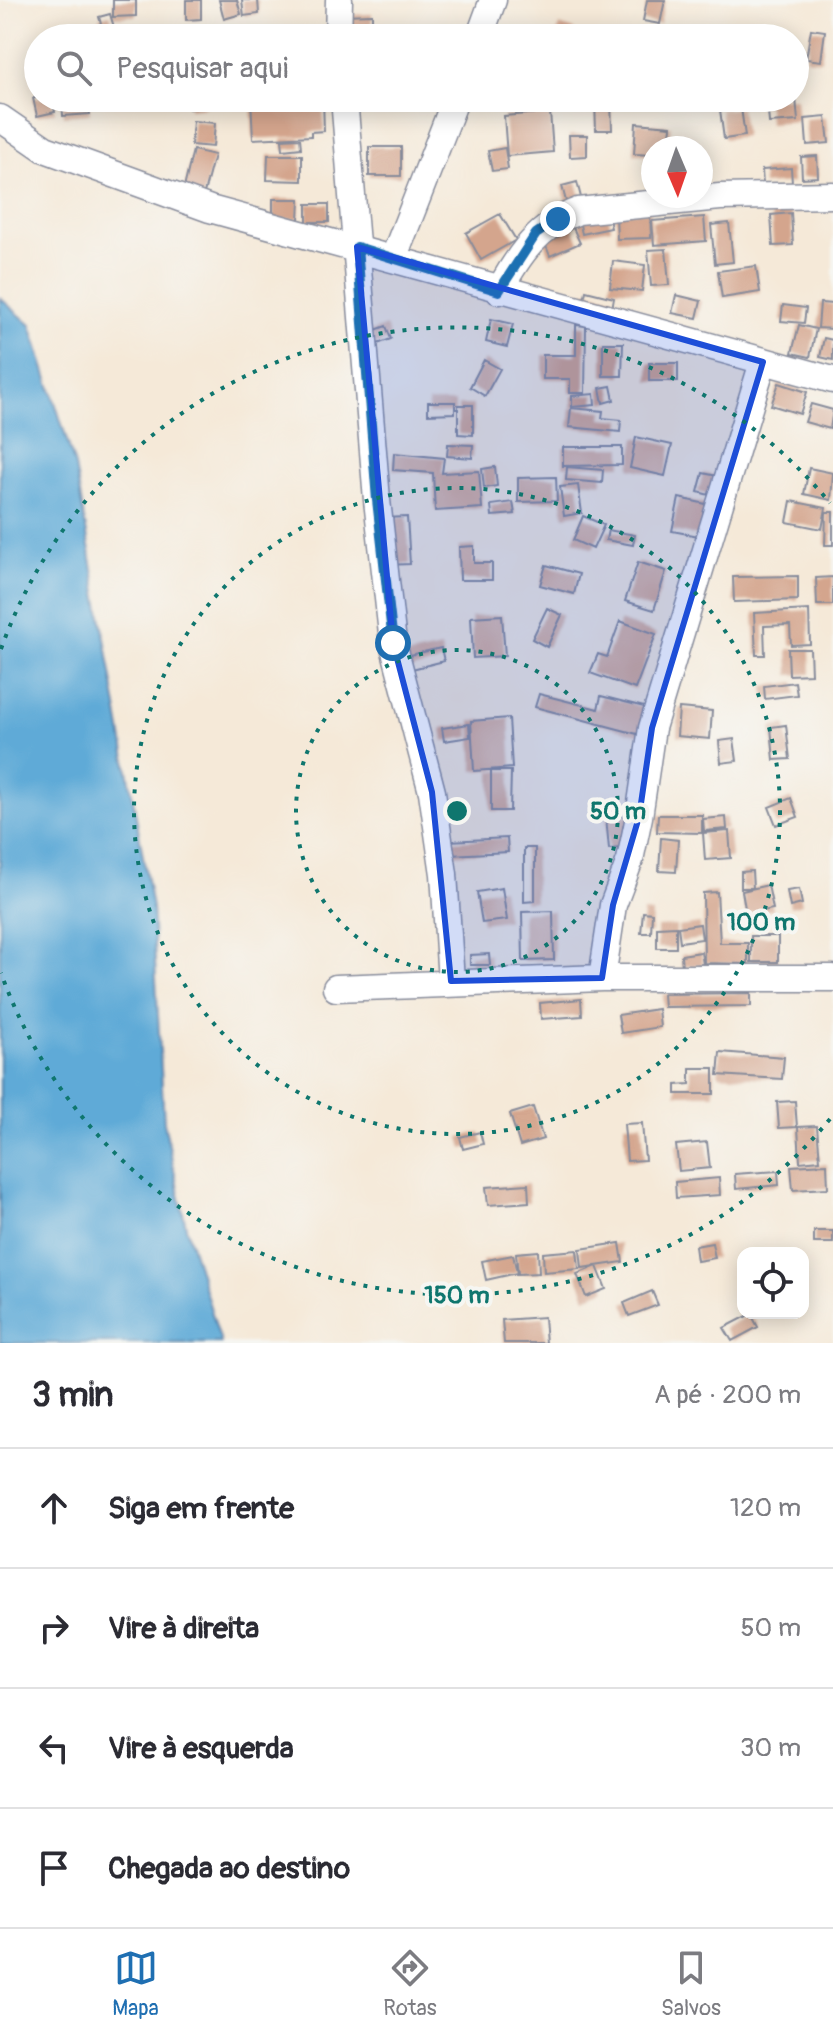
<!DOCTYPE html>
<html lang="pt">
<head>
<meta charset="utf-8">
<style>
  :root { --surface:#fff; --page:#f7f7f7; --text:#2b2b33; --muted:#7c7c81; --line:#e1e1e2; --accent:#1f6fb2 }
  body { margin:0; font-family:Pangolin,sans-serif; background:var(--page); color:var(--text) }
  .controls { position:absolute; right:24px; bottom:24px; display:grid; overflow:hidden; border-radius:16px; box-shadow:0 4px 20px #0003 }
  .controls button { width:72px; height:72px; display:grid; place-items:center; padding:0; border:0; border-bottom:2px solid var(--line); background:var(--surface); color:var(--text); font:40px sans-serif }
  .compass { position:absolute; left:641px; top:136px; width:72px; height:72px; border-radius:50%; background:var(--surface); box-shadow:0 4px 20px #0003; rotate:178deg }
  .stop { position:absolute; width:24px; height:24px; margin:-18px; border:6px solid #1f6fb2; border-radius:50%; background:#fff }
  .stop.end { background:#1f6fb2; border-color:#fff; box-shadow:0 2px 8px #0008 }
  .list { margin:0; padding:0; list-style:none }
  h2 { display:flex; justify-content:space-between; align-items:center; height:104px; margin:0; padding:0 32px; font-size:34px }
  h2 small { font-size:26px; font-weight:400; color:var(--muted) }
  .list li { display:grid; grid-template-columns:52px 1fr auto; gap:24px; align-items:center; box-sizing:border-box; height:120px; padding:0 32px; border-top:2px solid var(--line) }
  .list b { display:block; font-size:30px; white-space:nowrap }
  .list em { font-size:26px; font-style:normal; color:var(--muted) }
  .icon { flex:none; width:44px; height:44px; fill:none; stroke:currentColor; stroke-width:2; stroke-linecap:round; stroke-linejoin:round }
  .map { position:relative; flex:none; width:833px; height:1343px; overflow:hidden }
  .search { position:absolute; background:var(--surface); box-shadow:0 4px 20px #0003; left:24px; right:24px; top:24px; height:88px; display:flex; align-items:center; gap:20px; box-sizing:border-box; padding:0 28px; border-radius:44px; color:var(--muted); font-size:30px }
  .sheet { height:584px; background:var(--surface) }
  nav { display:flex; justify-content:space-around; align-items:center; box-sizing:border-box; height:112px; border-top:2px solid var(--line); background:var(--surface); font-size:22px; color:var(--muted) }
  nav a { display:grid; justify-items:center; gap:4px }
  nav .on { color:var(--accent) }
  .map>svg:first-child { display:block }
</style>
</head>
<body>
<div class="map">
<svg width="833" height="1343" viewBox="0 0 833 1343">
  <rect width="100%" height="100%" fill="#f6f6f2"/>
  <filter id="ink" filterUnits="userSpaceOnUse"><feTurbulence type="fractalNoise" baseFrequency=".0125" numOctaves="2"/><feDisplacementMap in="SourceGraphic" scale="16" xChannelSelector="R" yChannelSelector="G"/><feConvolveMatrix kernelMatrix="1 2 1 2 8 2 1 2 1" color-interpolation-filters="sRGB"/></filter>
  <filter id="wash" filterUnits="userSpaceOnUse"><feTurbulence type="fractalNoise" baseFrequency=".006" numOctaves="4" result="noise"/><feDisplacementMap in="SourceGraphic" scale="32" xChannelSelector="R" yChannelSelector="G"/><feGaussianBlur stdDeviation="1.8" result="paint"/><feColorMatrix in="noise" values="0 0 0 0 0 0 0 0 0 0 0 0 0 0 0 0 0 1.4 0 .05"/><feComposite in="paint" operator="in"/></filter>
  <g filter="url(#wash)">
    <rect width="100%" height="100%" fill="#f5e9d8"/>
    <!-- water -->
    <path fill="#5faad7" stroke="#3d6c9a" stroke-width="2" d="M0,298L31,325L75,466L152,908L164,1122L186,1227L221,1343H0Z"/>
    <g id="blocks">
      <!-- building -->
      <path fill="#d4a58d" d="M113,0H136V16L113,17Z
        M186,0H201V19L186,20Z
        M219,0H237L241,14L224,19Z
        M242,0H258L259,14L244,16Z
        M647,0H665L660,24L643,21Z
        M110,14L117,37L125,34L126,38H105L99,17Z
        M372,14V38H343V15Z
        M559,25L575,30L573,38H556Z
        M811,29L825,31L821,61L806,59Z
        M33,98H52L55,112L37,116Z
        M62,98H89L90,114L63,116Z
        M189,98H206V107L189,109Z
        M251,98H323L324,131L311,132V136L253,139Z
        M767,98H796L798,121L769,123Z
        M595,101H611L612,130H596Z
        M741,108L745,136L724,139L720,110Z
        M550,112L553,152L507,156L504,116Z
        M826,117L829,143L807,145L805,119Z
        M193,121L215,123L213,147L191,145Z
        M636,123L671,126L669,148H653V155L634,154Z
        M569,135H587V156L570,157Z
        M300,138L301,148L283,150L282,139Z
        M369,147H401V176H369Z
        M505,148L508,169L492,171L488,151Z
        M193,150L214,155L203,197L183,192Z
        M268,155H302V181L267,180Z
        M817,156L818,177L802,178L801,157Z
        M791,168L792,183L763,185L762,170Z
        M577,182L584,209L569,213L562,186Z
        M273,199H300L299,219H273Z
        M307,204H329V222H307Z
        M650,211L651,238L617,239L616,213Z
        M791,213L793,245L773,246L771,215Z
        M500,214L516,240L481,260L466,233Z
        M608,214L611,228L582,234L579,220Z
        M704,217L706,241L654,245L652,221Z
        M570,221L580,243L550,256L541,233Z
        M729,223L733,262L715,264L711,225Z
        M666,249L669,285L651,286L648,250Z
        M613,261L645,265L642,291L610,288Z
        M756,266L760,292L722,298L718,271Z
        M586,291L614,298L612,309L583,303Z
        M676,295L701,301L697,318L672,313Z
        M820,303L833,304V329L818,328Z
        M783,305L806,308L804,323L781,321Z
        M491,319L513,324L507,347L486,342Z
        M576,325L586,326L585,393H570V379H543V355H576Z
        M799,325L816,329L810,357L792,353Z
        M386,326L391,339L375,345L370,332Z
        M824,338L833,340V360L820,357Z
        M603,343H623L622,376H603Z
        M484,360L500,369L485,396L470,387Z
        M649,363H678V381H649Z
        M779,383L807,392L800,414L771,405Z
        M611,386L614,400L603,403L600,388Z
        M594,394L595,405L572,407V396Z
        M428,402H455V413L428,414Z
        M811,404L833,410L830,429L805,422Z
        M458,405H473V435L458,434Z
        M571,408L603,411L602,418L621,420L620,432L569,427Z
        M636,437L672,445L665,476L630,468Z
        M448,444L473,445L472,458L447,456Z
        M563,447H622V465L563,466Z
        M394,453L444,458L442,473L479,471L482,508L435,511L433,473L393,470Z
        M495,467L497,486L484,488L482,469Z
        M567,467L603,470L602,483L566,480Z
        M809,468L833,473L831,500L804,494Z
        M703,473L722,477L717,497L698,492Z
        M556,477L557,501L518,502V478Z
        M578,485L582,513L564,516L560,487Z
        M679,498L706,504L699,536L672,531Z
        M791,501L826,508L822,529L787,522Z
        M513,502L515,514L492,516L491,505Z
        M826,512H833V545H825Z
        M583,516L604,525L593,549L573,540Z
        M407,517L410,564L386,565L383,518Z
        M608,530L635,535L633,545L606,540Z
        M474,546V563H492V580H460L459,547Z
        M638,562L666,571L654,610L625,601Z
        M546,565L579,574L574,594L540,585Z
        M798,576V600L734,602L733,577Z
        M833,577V605H817L816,578Z
        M547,608L562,615L547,647L532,639Z
        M809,610L810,644L791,645L790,625L764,626L765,655H756L754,613Z
        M502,615L505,656L473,658L471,617Z
        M620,621L656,634L635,689L590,673L598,654L607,657Z
        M441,648L444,661L404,671L401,657Z
        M788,649H810L811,674L789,675Z
        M795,682L797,695L765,699L764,686Z
        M539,694L598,709L601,696L648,708L641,735L535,707Z
        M679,708L712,711L710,739L677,736Z
        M509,718L512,768L474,771L471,721Z
        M469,724L470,737L444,741L442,728Z
        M786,725L790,759L774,760L771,727Z
        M734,739L737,761L721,763L719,741Z
        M491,771H511L510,811H491Z
        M791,798L798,817L776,825L769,807Z
        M634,815L636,847L609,849L606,817Z
        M658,815H702V833L657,832Z
        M726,817L727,829L704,831L703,819Z
        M729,831L731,858L705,860L703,833Z
        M507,838L508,852L450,855L449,841Z
        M661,838L678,840L676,872L659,871Z
        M524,848H535V901L524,902Z
        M752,871L753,888H741V872Z
        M768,885L773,909L746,914L742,891Z
        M502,888L507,920L482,923L477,892Z
        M799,889L802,904L790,907L787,891Z
        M717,892L720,943H748V964L704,963L703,893Z
        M553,911L554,960L523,961L522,912Z
        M643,912L652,913L651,933H641Z
        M700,924L702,939L680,942L678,927Z
        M676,926V948H657V927Z
        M751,936H778V962H751Z
        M701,952L703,964L682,967L681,955Z
        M489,954L490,965H470V955Z
        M751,993V1006L664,1007L663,994Z
        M581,999L582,1016L541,1019L540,1003Z
        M658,1009L660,1027L621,1033L618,1015Z
        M720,1052L784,1057L782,1079L718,1075Z
        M690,1068H714V1094H676V1085L690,1084Z
        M795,1101L797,1127L779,1128L777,1102Z
        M533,1107L543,1139L520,1146L510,1114Z
        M642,1123L645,1160L627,1161L624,1124Z
        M817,1126L820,1160L800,1162L798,1127Z
        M480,1132L483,1144L463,1149L460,1137Z
        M707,1142L710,1168L679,1171L676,1145Z
        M827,1164L828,1188L793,1190L791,1166Z
        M778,1171L779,1185L736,1189L735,1174Z
        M719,1178L720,1195L676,1198L675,1182Z
        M528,1184L529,1202L488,1205L486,1187Z
        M814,1231H833V1243H814Z
        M620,1243L623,1262L582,1268L580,1249Z
        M712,1243L715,1258L697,1261L695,1246Z
        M577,1250L579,1269L544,1272L543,1253Z
        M538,1251L539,1273L518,1274L516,1253Z
        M513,1255L517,1273L486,1280L482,1261Z
        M597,1266L606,1289L586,1297L577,1274Z
        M652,1291L658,1305L629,1316L624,1303Z
        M751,1314L758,1327L732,1341L724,1328Z
        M544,1317L546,1343H504L502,1320Z"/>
    </g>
  </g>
  <g filter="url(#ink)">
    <use href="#blocks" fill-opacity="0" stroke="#888c9b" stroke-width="2"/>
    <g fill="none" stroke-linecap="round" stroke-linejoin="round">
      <defs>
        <path id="minor" d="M338,38L339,0
          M479,38L493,0
          M344,98L377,500L393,643L432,792L444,874L451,981
          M0,118L45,149L210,209L833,380
          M394,257L456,98
          M499,291C519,254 538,226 578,211L720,197L833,195
          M602,978L613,905L630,860L639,817L652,728L763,362
          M336,988L602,978H833"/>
      </defs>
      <!-- minor casing -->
      <use href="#minor" stroke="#888c9b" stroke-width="29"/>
      <!-- minor -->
      <use href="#minor" stroke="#fff" stroke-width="26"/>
    </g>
  </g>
  <g fill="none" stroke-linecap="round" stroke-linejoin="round" filter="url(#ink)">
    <!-- route -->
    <path stroke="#1f6fb2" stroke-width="10" d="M393,643L377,500L357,247L499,291L536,234L558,219"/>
  </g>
  <!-- marked area -->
  <path fill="#1d4ed8" fill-opacity="0.2" stroke="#1d4ed8" stroke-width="6" stroke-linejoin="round" d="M357,247L763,362L652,728L639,817L613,905L602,978L451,981L432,792L393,643Z"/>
  <!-- distance rings -->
  <g fill="none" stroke="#0f766e" stroke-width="4" stroke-dasharray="4 8">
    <circle cx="457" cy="811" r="161"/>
    <circle cx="457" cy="811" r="323"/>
    <path d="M830 1119A484 484 0 0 1 1 973M1 649A484 484 0 0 1 830 503"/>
  </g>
  <circle cx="457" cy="811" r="12" fill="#0f766e" stroke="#f6f6f2" stroke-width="4"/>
  <g font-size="24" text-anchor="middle" font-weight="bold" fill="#0f766e" stroke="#f6f6f2" stroke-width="8" stroke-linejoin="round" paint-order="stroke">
    <text x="618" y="819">50 m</text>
    <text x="761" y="930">100 m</text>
    <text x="457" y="1303">150 m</text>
  </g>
</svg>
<div class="controls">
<button><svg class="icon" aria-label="locate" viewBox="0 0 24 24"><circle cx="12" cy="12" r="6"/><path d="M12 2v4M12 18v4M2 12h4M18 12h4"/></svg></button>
</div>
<svg class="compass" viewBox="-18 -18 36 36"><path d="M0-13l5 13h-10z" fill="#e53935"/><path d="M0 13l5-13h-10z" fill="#7c7c81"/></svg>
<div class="stop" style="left:393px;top:643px"></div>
<div class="stop end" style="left:558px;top:219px"></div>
<div class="search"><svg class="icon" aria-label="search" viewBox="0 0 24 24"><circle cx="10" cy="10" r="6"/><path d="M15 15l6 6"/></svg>Pesquisar aqui</div>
</div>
<section class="sheet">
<h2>3 min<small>A pé · 200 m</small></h2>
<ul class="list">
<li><svg class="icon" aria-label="ahead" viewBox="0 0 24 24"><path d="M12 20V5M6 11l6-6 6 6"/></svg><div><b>Siga em frente</b></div><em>120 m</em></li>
<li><svg class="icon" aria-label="right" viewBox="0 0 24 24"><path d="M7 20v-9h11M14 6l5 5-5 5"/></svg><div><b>Vire à direita</b></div><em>50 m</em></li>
<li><svg class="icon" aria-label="left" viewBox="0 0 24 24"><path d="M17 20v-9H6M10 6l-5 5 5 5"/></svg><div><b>Vire à esquerda</b></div><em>30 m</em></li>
<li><svg class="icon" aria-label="arrive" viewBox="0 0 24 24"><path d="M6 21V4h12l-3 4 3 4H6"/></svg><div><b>Chegada ao destino</b></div></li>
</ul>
</section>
<nav>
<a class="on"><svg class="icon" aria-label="map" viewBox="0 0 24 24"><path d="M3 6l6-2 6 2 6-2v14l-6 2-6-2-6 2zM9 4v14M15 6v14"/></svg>Mapa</a>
<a><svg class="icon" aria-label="directions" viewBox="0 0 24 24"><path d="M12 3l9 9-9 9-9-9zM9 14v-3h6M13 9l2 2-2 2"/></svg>Rotas</a>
<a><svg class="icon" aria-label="saved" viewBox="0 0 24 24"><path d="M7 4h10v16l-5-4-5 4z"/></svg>Salvos</a>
</nav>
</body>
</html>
